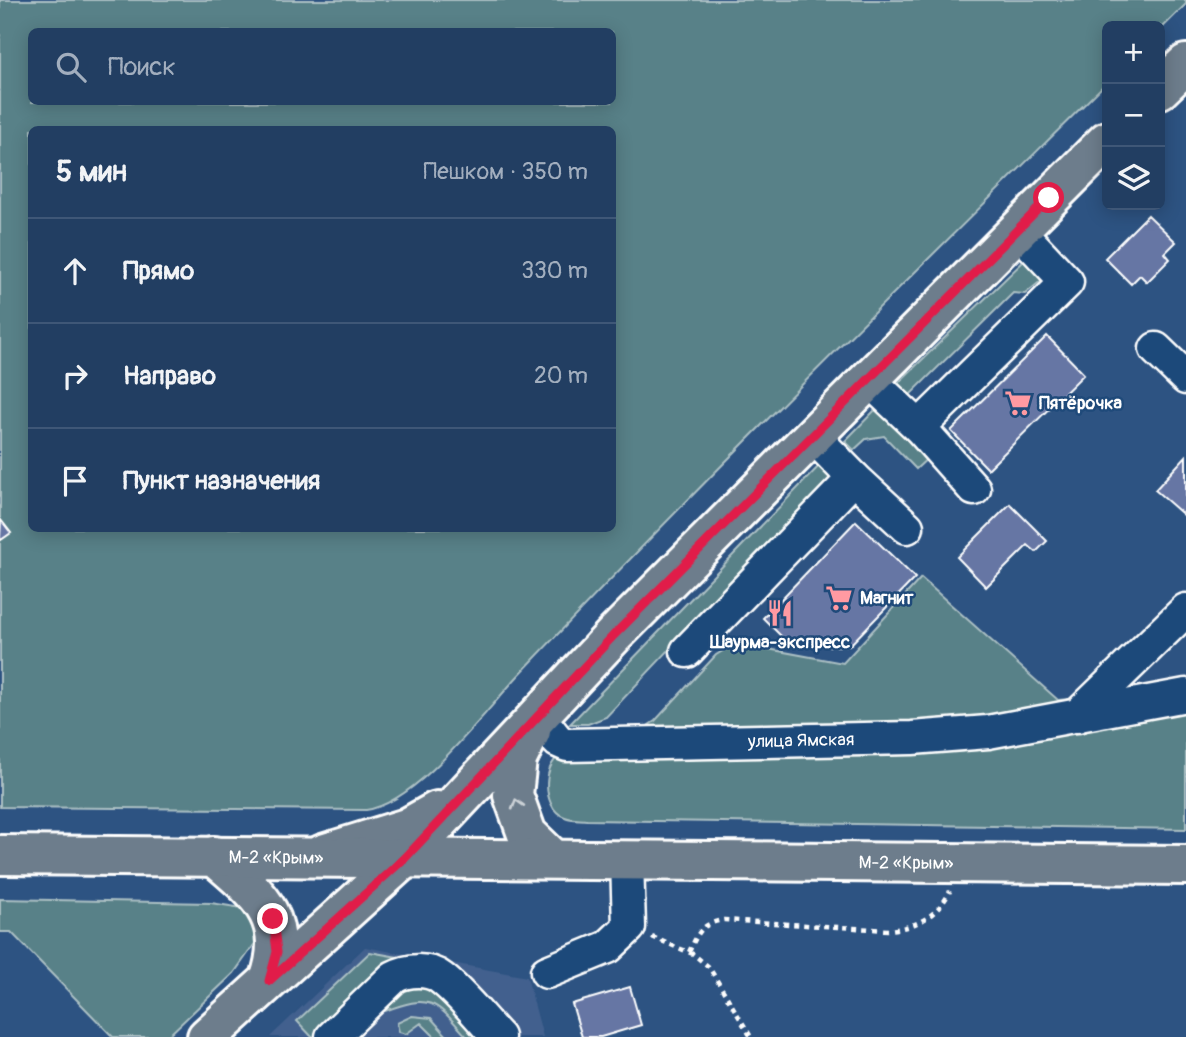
<!DOCTYPE html>
<html lang="ru">
<head>
<meta charset="utf-8">
<style>
  :root { --surface:#223e62; --page:#2a4568; --text:#f1f3f6; --muted:#a2aebe; --line:#3f5777 }
  body { margin:0; font-family:Pangolin,sans-serif; background:var(--page); color:var(--text) }
  .controls { position:absolute; right:21px; top:21px; display:grid; overflow:hidden; border-radius:10px; box-shadow:0 4px 18px #0003 }
  .controls button { width:63px; height:63px; display:grid; place-items:center; padding:0; border:0; border-bottom:2px solid var(--line); background:var(--surface); color:var(--text); font:35px sans-serif }
  .stop { position:absolute; width:21px; height:21px; margin:-16px; border:5px solid #e11d48; border-radius:50%; background:#fff }
  .stop.end { background:#e11d48; border-color:#fff; box-shadow:0 2px 7px #0008 }
  .list { margin:0; padding:0; list-style:none }
  h2 { display:flex; justify-content:space-between; align-items:center; height:91px; margin:0; padding:0 28px; font-size:30px }
  h2 small { font-size:23px; font-weight:400; color:var(--muted) }
  .list li { display:grid; grid-template-columns:46px 1fr auto; gap:21px; align-items:center; box-sizing:border-box; height:105px; padding:0 28px; border-top:2px solid var(--line) }
  .list b { display:block; font-size:26px; white-space:nowrap }
  .list em { font-size:23px; font-style:normal; color:var(--muted) }
  .icon { flex:none; width:38px; height:38px; fill:none; stroke:currentColor; stroke-width:2; stroke-linecap:round; stroke-linejoin:round }
  .map { position:relative; flex:none; width:1186px; height:1037px; overflow:hidden }
  .search { position:absolute; background:var(--surface); box-shadow:0 4px 18px #0003; left:28px; top:28px; width:588px; height:77px; display:flex; align-items:center; gap:18px; box-sizing:border-box; padding:0 24px; border-radius:10px; color:var(--muted); font-size:26px }
  .panel { position:absolute; background:var(--surface); box-shadow:0 4px 18px #0003; left:28px; top:126px; width:588px; height:406px; border-radius:10px }
  .map>svg:first-child { display:block }
</style>
</head>
<body>
<div class="map">
<svg width="1186" height="1037" viewBox="0 0 1186 1037">
  <rect width="100%" height="100%" fill="#2d5382"/>
  <filter id="ink" filterUnits="userSpaceOnUse"><feTurbulence type="fractalNoise" baseFrequency=".0143" numOctaves="2"/><feDisplacementMap in="SourceGraphic" scale="14" xChannelSelector="R" yChannelSelector="G"/><feConvolveMatrix kernelMatrix="1 2 1 2 8 2 1 2 1" color-interpolation-filters="sRGB"/></filter>
  <g filter="url(#ink)">
    <!-- built -->
    <path fill="#42618e" d="M365,947L527,977L543,1037H270Z"/>
    <!-- green -->
    <path fill="#598188" stroke="#acc0c4" stroke-width="2" fill-rule="evenodd" d="M0,0H1186V4L1160,30V26H1107V82C909,278 710,473 518,676C483,714 417,803 366,810L0,807ZM32,32H612V102H32ZM32,130H612V528H32Z
      M1030,255L1044,275L1042,280L1025,294L1013,293L910,395L904,397L893,388Z
      M879,406L931,455L916,469L884,436L866,439L854,450L845,441Z
      M820,465L831,479L830,487L819,491L606,717L588,724H570Z
      M921,578L1058,700L1186,689V829L587,820C580,819 571,820 565,817C539,809 541,749 573,753C579,754 588,759 594,761L655,721L716,655L736,643L843,663Z
      M0,899L211,903L242,908L252,923L256,942L234,973L167,1037H113L11,932H0Z
      M370,952L403,958L318,1037H312L297,1021Z
      M419,978L483,1037H467C436,1002 431,993 385,1011L377,1001Z
      M412,1016L431,1018L448,1037H435L421,1023L406,1034L399,1032L397,1023Z"/>
    <!-- building -->
    <path fill="#6676a4" stroke="#fff" stroke-width="2" d="M1148,215L1176,242L1165,253L1170,259L1147,282L1140,275L1131,284L1105,258Z
      M1047,336L1084,374L988,469L951,431Z
      M1186,456V517L1155,490Z
      M1010,504L1047,541L1036,552L1028,545L986,587L957,557Z
      M1,520L11,533L1,540L0,538Z
      M856,521L915,578L849,646H791L763,618Z
      M630,987L641,1025L601,1037H582L572,1004Z"/>
    <g fill="none" stroke-linecap="round" stroke-linejoin="round">
      <defs>
        <g id="minor">
          <path d="M1156,349L1186,378"/>
          <path d="M868,379L919,427L974,489"/>
          <path d="M919,427L1067,282L1018,230"/>
          <path d="M854,478L907,527"/>
          <path d="M687,651L854,478L813,436"/>
          <path id="s1" d="M538,716L558,741L567,745L912,738L988,732L1186,695"/>
          <path d="M1077,716L1186,610"/>
          <path d="M547,972L608,947L629,927L627,859"/>
          <path d="M332,1037L394,977C407,970 428,968 441,978C460,992 481,1019 498,1037"/>
        </g>
        <path id="major" d="M1160,89L1186,64
          M531,731L517,759L513,795L527,834L553,859
          M323,854L407,828L437,811
          M214,856C258,894 291,917 269,981
          M207,1037L406,857L614,635L1107,141"/>
        <g id="highway">
          <path id="s2" d="M0,855L1186,865"/>
        </g>
      </defs>
      <!-- minor casing -->
      <use href="#minor" stroke="#fff" stroke-width="37"/>
      <!-- major casing -->
      <use href="#major" stroke="#fff" stroke-width="44"/>
      <!-- highway casing -->
      <use href="#highway" stroke="#fff" stroke-width="44"/>
      <!-- path -->
      <path stroke="#fff" stroke-width="4.5" stroke-dasharray="5 5" stroke-linecap="butt" d="M652,937L693,954L709,967L751,1037
        M689,952C698,933 701,923 724,920L888,930C915,928 938,916 950,891"/>
      <!-- minor -->
      <use href="#minor" stroke="#1f4a7a" stroke-width="32"/>
      <!-- major -->
      <use href="#major" stroke="#6d7d8c" stroke-width="38"/>
      <!-- highway -->
      <use href="#highway" stroke="#6d7d8c" stroke-width="38"/>
    </g>
    <!-- one-way arrows -->
    <defs><path id="oneway-chevron" d="M-2-3.5L2.5 0L-2 3.5" fill="none" stroke-width="1.6" stroke-linecap="round" stroke-linejoin="round" transform="scale(1.75)"/></defs>
    <use stroke="#ccd2d7" href="#oneway-chevron" transform="translate(517 804) rotate(-107)"/>
  </g>
  <g fill="none" stroke-linecap="round" stroke-linejoin="round" filter="url(#ink)">
    <!-- route -->
    <path stroke="#e11d48" stroke-width="9" d="M273,919L277,952L269,981L406,857L614,635L1049,198"/>
  </g>
  <!-- icons -->
  <defs>
    <symbol id="supermarket-bare" viewBox="-9 -9 18 18"><path d="M-6-5.5h2.5l.6 2H6L4.5 2H-2.5L-4.4-4H-6ZM-1.5 3.2a1.3 1.3 0 1 0 .1 0ZM3 3.2a1.3 1.3 0 1 0 .1 0Z" fill="#ff9aa2" stroke="#1f4a7a" stroke-width="2.5" paint-order="stroke"/></symbol>
    <symbol id="restaurant-bare" viewBox="-9 -9 18 18"><path d="M-5-6h1v4h1v-4h1v4h1v-4h1v5L-1.5 .5V6h-2V.5L-5-1ZM5-6V6H3V1.5H1.5Q1.5-4 5-6Z" fill="#ff9aa2" stroke="#1f4a7a" stroke-width="2.5" paint-order="stroke"/></symbol>
  </defs>
  <g fill-rule="evenodd">
    <use href="#supermarket-bare" x="999" y="384" width="38" height="38"/>
    <use href="#supermarket-bare" x="820" y="579" width="38" height="38"/>
    <use href="#restaurant-bare" x="761" y="594" width="38" height="38"/>
  </g>
  <g text-anchor="middle" stroke-width="5" stroke-linejoin="round" paint-order="stroke">
    <!-- poi labels -->
    <g font-size="18" font-weight="bold" fill="#fff" stroke="#1f4a7a" text-anchor="start">
      <text x="1039" y="409">Пятёрочка</text>
      <text x="860" y="604">Магнит</text>
      <text x="780" y="648" text-anchor="middle">Шаурма-экспресс</text>
    </g>
    <!-- street labels -->
    <g font-size="18" fill="#fff" stroke="#1f4a7a">
      <text dy="6" stroke="none"><textPath href="#s1" startOffset="276">улица Ямская</textPath></text>
      <text dy="6" stroke="none"><textPath href="#s2" startOffset="276">М-2 «Крым»</textPath></text>
      <text dy="6" stroke="none"><textPath href="#s2" startOffset="906">М-2 «Крым»</textPath></text>
    </g>
  </g>
</svg>
<div class="controls">
<button>+</button>
<button>−</button>
<button><svg class="icon" aria-label="layers" viewBox="0 0 24 24"><path d="M12 4l9 5-9 5-9-5zM3 14l9 5 9-5"/></svg></button>
</div>
<div class="stop" style="left:1049px;top:198px"></div>
<div class="stop end" style="left:273px;top:919px"></div>
<div class="search"><svg class="icon" aria-label="search" viewBox="0 0 24 24"><circle cx="10" cy="10" r="6"/><path d="M15 15l6 6"/></svg>Поиск</div>
<section class="panel">
<h2>5 мин<small>Пешком · 350 m</small></h2>
<ul class="list">
<li><svg class="icon" aria-label="ahead" viewBox="0 0 24 24"><path d="M12 20V5M6 11l6-6 6 6"/></svg><div><b>Прямо</b></div><em>330 m</em></li>
<li><svg class="icon" aria-label="right" viewBox="0 0 24 24"><path d="M7 20v-9h11M14 6l5 5-5 5"/></svg><div><b>Направо</b></div><em>20 m</em></li>
<li><svg class="icon" aria-label="arrive" viewBox="0 0 24 24"><path d="M6 21V4h12l-3 4 3 4H6"/></svg><div><b>Пункт назначения</b></div></li>
</ul>
</section>
</div>
</body>
</html>
